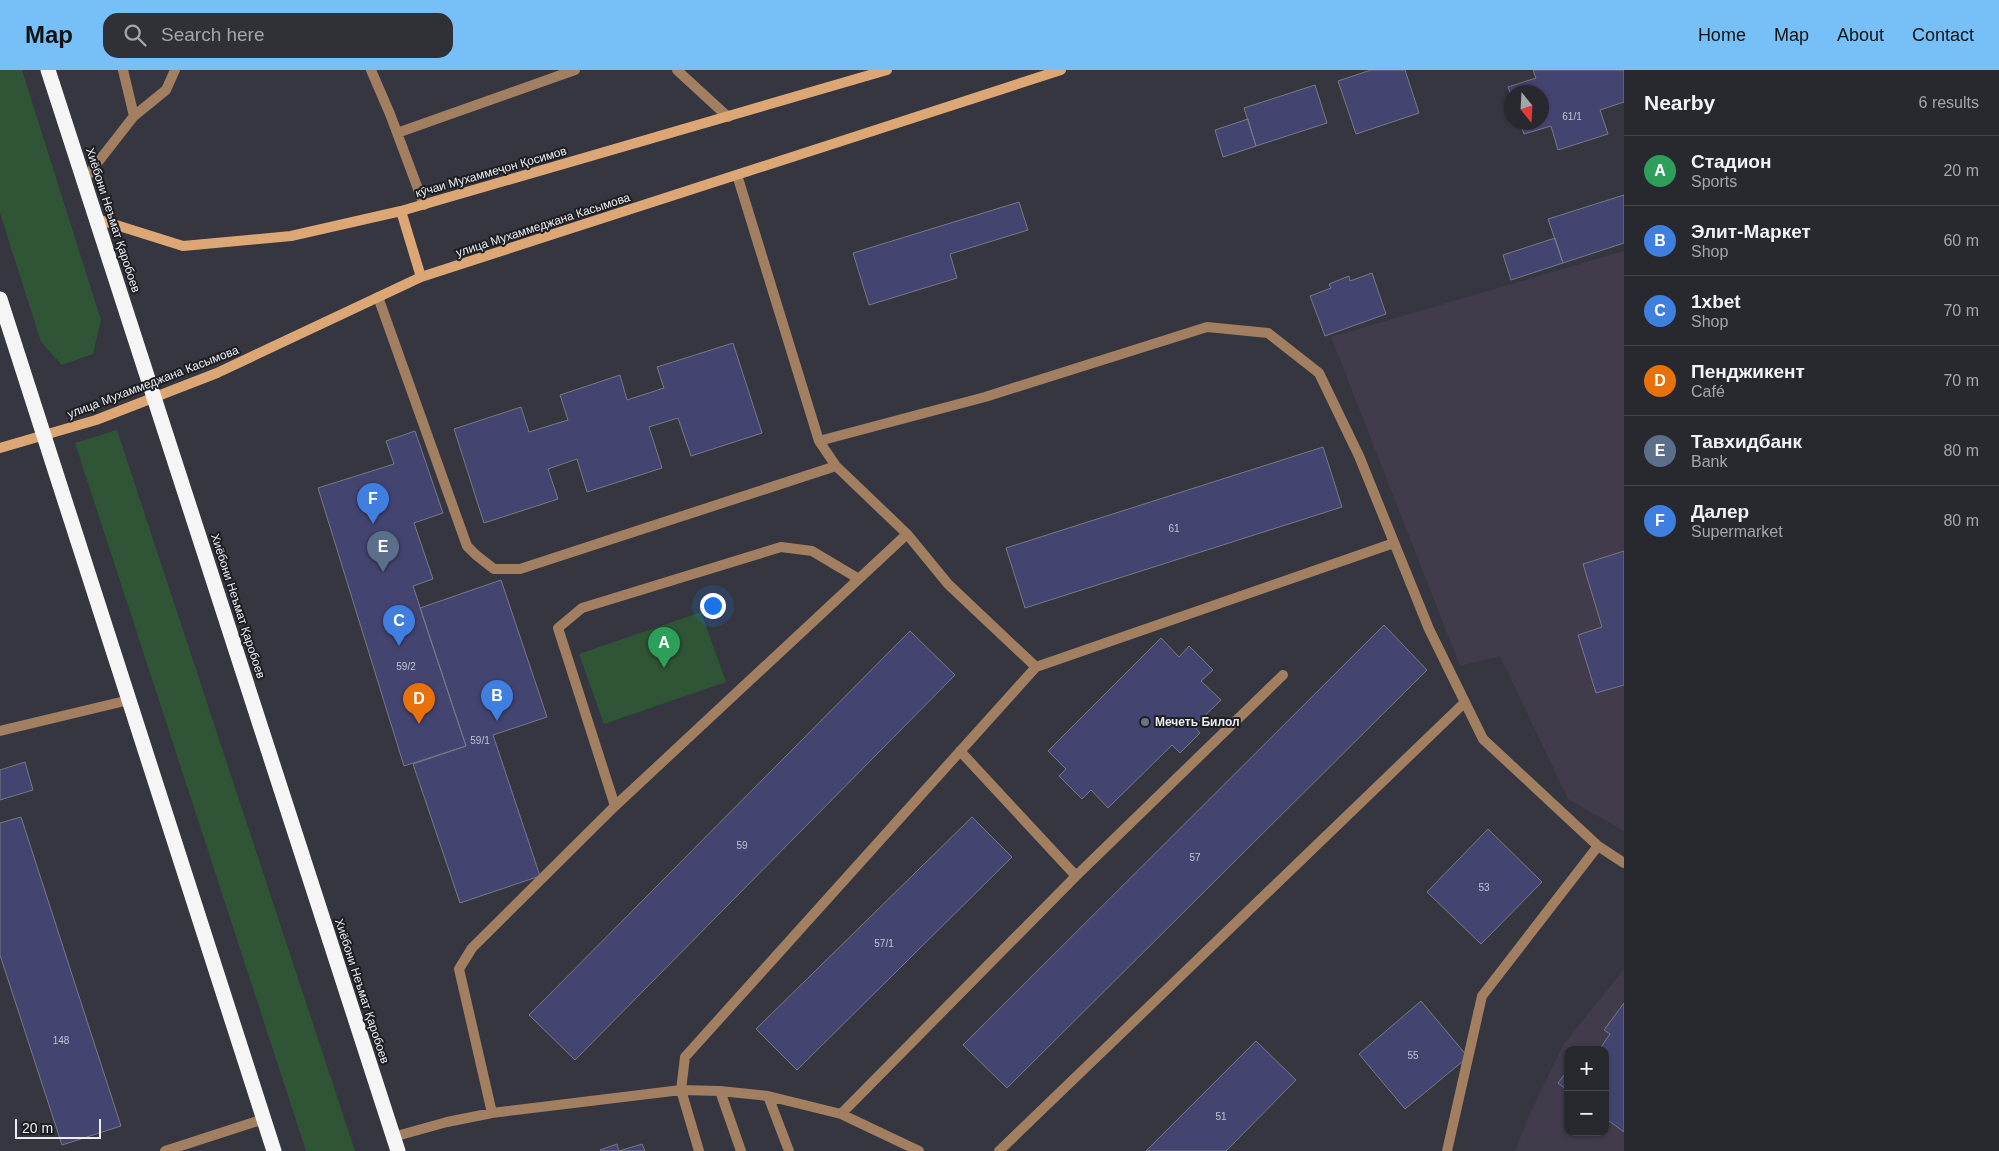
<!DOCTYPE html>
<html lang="en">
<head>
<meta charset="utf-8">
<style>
  :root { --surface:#28282f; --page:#303037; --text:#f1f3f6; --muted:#a5a6aa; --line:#44444b; --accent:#76c0f7 }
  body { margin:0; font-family:Helvetica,sans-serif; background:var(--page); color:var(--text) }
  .controls { position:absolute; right:15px; bottom:15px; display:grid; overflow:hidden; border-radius:10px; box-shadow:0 1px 4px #0004 }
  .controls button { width:45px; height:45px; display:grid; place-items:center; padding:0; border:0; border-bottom:1px solid var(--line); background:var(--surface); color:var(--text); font:25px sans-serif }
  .compass { position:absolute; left:1504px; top:15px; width:45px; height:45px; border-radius:50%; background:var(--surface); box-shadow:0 1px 4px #0004; rotate:162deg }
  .scale { position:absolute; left:15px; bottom:12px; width:86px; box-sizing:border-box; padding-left:5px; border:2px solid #ececf3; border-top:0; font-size:14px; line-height:18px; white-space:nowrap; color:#ececf3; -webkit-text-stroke:4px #1d1e22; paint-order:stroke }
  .you { position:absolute; left:712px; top:535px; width:18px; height:18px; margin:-12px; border:4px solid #fff; border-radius:50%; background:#1a73e8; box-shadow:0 0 0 8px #1a73e833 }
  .badge { display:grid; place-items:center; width:32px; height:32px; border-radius:50%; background:var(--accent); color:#fff; font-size:16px; font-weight:700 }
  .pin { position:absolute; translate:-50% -41px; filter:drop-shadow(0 1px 2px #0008) }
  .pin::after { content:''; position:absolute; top:26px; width:18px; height:15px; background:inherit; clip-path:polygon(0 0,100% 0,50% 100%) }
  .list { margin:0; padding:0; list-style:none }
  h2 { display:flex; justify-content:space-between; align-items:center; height:65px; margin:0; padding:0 20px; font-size:21px }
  h2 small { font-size:16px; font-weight:400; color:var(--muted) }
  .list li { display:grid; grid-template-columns:32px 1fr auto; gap:15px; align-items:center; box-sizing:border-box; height:70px; padding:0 20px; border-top:1px solid var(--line) }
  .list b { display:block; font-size:19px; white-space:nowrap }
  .list p { margin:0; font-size:16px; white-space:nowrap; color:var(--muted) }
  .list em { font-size:16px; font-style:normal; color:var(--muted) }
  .icon { flex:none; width:28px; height:28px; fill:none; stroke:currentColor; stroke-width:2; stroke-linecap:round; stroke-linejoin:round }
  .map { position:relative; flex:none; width:1624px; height:1081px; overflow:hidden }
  header { display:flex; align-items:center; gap:30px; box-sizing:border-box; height:70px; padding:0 25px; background:var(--accent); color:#111 }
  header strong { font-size:24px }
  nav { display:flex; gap:28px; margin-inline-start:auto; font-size:18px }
  .search { width:350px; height:45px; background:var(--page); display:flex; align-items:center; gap:12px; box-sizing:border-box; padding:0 18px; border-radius:15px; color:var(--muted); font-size:19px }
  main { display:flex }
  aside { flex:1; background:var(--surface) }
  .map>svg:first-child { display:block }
</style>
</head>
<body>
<header>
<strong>Map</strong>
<div class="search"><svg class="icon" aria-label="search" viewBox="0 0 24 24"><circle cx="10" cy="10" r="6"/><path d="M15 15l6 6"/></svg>Search here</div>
<nav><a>Home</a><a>Map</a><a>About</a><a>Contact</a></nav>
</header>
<main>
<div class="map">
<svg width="1624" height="1081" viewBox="0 0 1624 1081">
  <rect width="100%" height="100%" fill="#35363f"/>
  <!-- education -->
  <path fill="#413b4c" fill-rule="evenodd" d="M1624,181V761L1568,729L1500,586L1460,596L1331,267Z
    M1624,899V1081H1515L1527,1050L1563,975ZM1568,980H1605V1062H1568Z"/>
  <!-- green -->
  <path fill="#2f5436" d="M0,0H22L101,250L93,284L62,295L41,272L0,143Z
    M117,360L355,1081H306L75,373Z
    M701,542L726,612L604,654L579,584Z"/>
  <!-- building -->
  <path fill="#444471" stroke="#787984" d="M1371,0H1405L1419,43L1356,64L1338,11Z
    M1533,0H1624V32L1600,40L1608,64L1558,80L1551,56L1524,64L1520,52H1542V22H1512V27L1508,17L1536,8Z
    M1315,15L1327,53L1256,76L1244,38Z
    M1248,49L1256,76L1223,87L1215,60Z
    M1624,125V173L1563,193L1548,149Z
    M1019,132L1028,160L950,184L957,208L869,235L853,183Z
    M1555,168L1563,193L1511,210L1503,185Z
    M1372,203L1386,244L1325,266L1310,226L1331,218L1329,214L1349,206L1350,211Z
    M733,273L762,363L691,386L678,348L649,357L662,398L587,422L577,389L548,399L558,429L484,453L454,359L521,337L529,362L568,350L560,325L620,305L627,330L664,318L657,297Z
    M415,361L443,443L414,453L433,509L413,516L466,676L404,696L318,418L394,394L386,371Z
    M1323,377L1342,437L1025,538L1006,478Z
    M1624,481V615L1596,623L1578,565L1602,557L1583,494Z
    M501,510L547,647L493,665L540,806L460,833L413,694L466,676L420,538Z
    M1384,555L1427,600L1007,1018L963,975Z
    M910,561L955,605L575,990L529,945Z
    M1161,568L1179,587L1189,576L1213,600L1201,611L1221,630L1194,656L1200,663L1180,683L1172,675L1108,738L1091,720L1082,729L1059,706L1066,699L1048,681Z
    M25,692L33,720L0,730V700Z
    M21,747L121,1056L62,1075L0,885V753Z
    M972,747L1012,787L797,1000L756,959Z
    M1488,759L1542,812L1481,874L1427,822Z
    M1421,931L1468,987L1405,1039L1359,984Z
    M1624,933V1062L1605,1048V980H1599L1610,964L1604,960Z
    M1256,971L1296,1010L1226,1081H1146Z
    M1568,1000V1021L1558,1013Z
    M617,1074L619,1081H601L600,1080Z
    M642,1074L645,1081H619Z"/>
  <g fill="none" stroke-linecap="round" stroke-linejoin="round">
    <!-- lane -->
    <path stroke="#a17f60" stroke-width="10" d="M371,0L390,44L424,135
      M677,0L728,47
      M134,46L166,20L175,0
      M397,63L575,0
      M737,105L819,371L985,327L1207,257L1268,263L1319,303L1359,386L1429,559L1483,669L1598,776
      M84,110L134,46L123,0
      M378,227L467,476L476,485L494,499H520L836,396
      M819,371L836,396L907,464L948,514L1036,597
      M0,661L129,630
      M960,681L1076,806
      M615,736L558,558L582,538L781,477L812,481L859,509
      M720,1021L741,1081
      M768,1026L789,1081
      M492,1043L681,1020L720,1021L768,1026L841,1044L919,1081
      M841,1044L1076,806L1283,605
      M393,1067L447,1052L492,1043L459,899L472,878L615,736L907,464
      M699,1081L681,1020L685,987L1036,597L1394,473
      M999,1081L1461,636
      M1447,1081L1482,926L1598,776L1624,793"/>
    <!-- street -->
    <path stroke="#a17f60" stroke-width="10" d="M165,1081L264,1049"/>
    <!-- secondary -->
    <path stroke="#dda775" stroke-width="10" d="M401,141L421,207
      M97,149L183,176L291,166L401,141L887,0
      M0,378L96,350L217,303L421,207L1061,0"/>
    <!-- highway -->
    <path stroke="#f5f5f5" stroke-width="15" d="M48,0L398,1081
      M0,229L274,1081"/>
  </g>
  <!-- markers -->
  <circle fill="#6b7280" stroke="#1d1e22" stroke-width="2" cx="1145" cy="652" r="5"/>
  <g text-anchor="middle" stroke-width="4" stroke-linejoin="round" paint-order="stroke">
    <!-- number labels -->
    <g font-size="10" fill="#c2c2d2">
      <text x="1572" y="50">61/1</text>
      <text x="1174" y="462">61</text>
      <text x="406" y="600">59/2</text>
      <text x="480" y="674">59/1</text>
      <text x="742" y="779">59</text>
      <text x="1195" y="791">57</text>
      <text x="1484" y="821">53</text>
      <text x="884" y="877">57/1</text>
      <text x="61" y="974">148</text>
      <text x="1413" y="989">55</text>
      <text x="1221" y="1050">51</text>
    </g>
    <!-- street labels -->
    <g font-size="12" fill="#ececf3" stroke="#1d1e22">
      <text transform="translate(491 102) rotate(-16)" y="4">кӯчаи Мухаммеҷон Қосимов</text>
      <text transform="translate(113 150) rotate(72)" y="4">Хиёбони Неъмат Қаробоев</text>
      <text transform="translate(543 155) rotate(-18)" y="4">улица Мухаммеджана Касымова</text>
      <text transform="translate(153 312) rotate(-21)" y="4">улица Мухаммеджана Касымова</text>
      <text transform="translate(238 536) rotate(72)" y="4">Хиёбони Неъмат Қаробоев</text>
      <text transform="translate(362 921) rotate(72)" y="4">Хиёбони Неъмат Қаробоев</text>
    </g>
    <!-- poi labels -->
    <g font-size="12" font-weight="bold" fill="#ececf3" stroke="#1d1e22" text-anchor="start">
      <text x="1155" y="656">Мечеть Билол</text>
    </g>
  </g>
</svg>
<div class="controls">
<button>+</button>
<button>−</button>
</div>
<svg class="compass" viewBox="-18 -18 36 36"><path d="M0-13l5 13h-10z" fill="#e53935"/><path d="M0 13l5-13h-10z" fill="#a5a6aa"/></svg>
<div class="scale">20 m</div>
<div class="you"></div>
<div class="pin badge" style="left:664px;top:598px;background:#2e9e5b">A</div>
<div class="pin badge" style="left:497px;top:651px;background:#3f7fe0">B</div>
<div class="pin badge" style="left:399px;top:576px;background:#3f7fe0">C</div>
<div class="pin badge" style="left:419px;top:654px;background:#e8710a">D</div>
<div class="pin badge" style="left:383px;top:502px;background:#5c6f8a">E</div>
<div class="pin badge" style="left:373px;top:454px;background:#3f7fe0">F</div>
</div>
<aside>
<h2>Nearby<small>6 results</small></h2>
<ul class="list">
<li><span class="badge" style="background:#2e9e5b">A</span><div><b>Стадион</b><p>Sports</p></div><em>20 m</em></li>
<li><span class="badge" style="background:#3f7fe0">B</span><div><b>Элит-Маркет</b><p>Shop</p></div><em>60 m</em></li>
<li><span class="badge" style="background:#3f7fe0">C</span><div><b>1xbet</b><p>Shop</p></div><em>70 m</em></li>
<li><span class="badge" style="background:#e8710a">D</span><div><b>Пенджикент</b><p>Café</p></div><em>70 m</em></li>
<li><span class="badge" style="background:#5c6f8a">E</span><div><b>Тавхидбанк</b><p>Bank</p></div><em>80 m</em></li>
<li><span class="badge" style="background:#3f7fe0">F</span><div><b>Далер</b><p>Supermarket</p></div><em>80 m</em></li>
</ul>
</aside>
</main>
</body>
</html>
